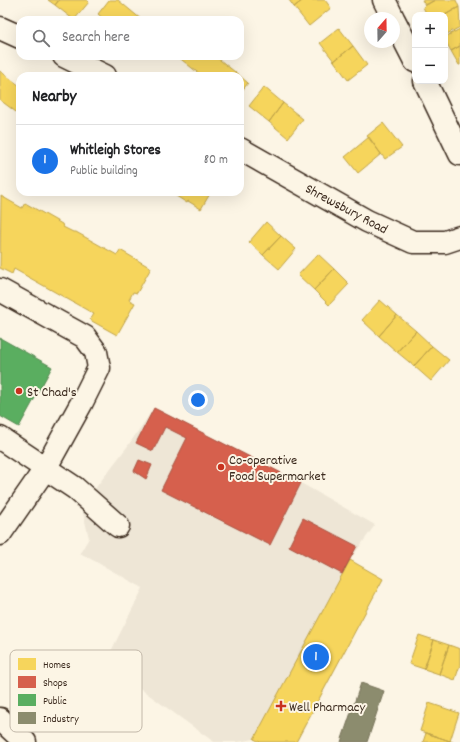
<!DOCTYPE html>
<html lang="en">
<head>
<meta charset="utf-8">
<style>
  :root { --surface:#fff; --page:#f2f2f2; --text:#202124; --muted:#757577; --line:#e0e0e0; --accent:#1a73e8 }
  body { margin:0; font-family:Dekko,sans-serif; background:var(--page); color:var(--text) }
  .controls { position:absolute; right:12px; top:12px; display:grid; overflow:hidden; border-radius:8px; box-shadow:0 4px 16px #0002 }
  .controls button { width:36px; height:36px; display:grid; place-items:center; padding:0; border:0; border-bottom:1px solid var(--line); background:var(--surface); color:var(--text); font:20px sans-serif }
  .compass { position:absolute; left:364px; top:12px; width:36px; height:36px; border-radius:50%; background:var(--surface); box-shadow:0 4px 16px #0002; rotate:20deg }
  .you { position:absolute; left:198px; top:400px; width:14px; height:14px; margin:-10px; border:3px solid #fff; border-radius:50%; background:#1a73e8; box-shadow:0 0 0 6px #1a73e833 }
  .badge { display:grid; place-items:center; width:26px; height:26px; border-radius:50%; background:var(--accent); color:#fff; font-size:13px; font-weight:700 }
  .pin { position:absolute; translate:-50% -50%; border:2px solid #fff; box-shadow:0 1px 4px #0006 }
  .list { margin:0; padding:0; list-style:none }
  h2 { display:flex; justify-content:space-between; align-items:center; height:52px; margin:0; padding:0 16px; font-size:17px }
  h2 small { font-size:13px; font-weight:400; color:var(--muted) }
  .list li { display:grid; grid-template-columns:26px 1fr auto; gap:12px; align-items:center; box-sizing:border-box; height:72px; padding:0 16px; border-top:1px solid var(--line) }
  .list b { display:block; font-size:15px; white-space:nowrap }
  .list p { margin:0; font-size:13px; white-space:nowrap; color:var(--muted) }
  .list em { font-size:13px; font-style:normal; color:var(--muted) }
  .icon { flex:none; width:22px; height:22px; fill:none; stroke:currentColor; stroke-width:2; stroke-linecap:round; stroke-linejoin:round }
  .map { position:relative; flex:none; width:460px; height:742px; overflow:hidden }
  .search { position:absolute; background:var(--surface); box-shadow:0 4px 16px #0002; left:16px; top:16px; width:228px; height:44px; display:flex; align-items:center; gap:10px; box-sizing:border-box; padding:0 14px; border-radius:12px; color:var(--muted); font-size:15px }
  .panel { position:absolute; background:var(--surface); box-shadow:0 4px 16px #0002; left:16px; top:72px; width:228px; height:124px; border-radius:12px }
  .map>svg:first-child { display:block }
</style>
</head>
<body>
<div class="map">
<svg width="460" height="742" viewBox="0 0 460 742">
  <rect width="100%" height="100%" fill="#fcf5e5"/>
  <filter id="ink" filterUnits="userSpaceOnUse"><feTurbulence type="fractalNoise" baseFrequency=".025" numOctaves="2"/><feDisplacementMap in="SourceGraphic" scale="8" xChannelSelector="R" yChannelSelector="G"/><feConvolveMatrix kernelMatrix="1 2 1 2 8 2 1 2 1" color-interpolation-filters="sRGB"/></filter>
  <g filter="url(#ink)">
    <!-- built -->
    <path fill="#eee6d6" d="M154,408L299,482L375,525L350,560L383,579L297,742H260L254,739L238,742H214L105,663L143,588L80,553L89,538L83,513L97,486L127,447Z"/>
    <!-- homes -->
    <path fill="#f6d55c" stroke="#bea249" d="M48,0H59L55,5Z
      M59,0H87L89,2L74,20L55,5Z
      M109,0H118L142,20H105L98,14Z
      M289,0H303L294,7Z
      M303,0H325L331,8L309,26L294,7Z
      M422,0H435L425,5Z
      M435,0H456L459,7L445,15H427L423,7Z
      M459,7L460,27L445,35V15Z
      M339,28L353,46L334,61L320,43Z
      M460,29V46L451,51L445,40V37Z
      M353,46L367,65L348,80L334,61Z
      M460,46V65H459L451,51Z
      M177,56H215L240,76H202Z
      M0,71L20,86V115L0,100Z
      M240,76L248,83L240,93Z
      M264,87L283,103L269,122L249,106Z
      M283,103L303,119L288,138L269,122Z
      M383,123L402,147L385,159L367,136Z
      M369,137L381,154L358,173L345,157Z
      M170,192H211L201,209L188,201L187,203Z
      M1,196L22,208L25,203L62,224L63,227L73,232H76L117,255L120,250L151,268L137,293L133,292L129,300L135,303L117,335L90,320L94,314L14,269L12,274L0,268Z
      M266,222L281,236L263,255L249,242Z
      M281,236L296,249L279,269L263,255Z
      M318,254L334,269L314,290L298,275Z
      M334,269L349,284L329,305L314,290Z
      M380,300L397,315L379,336L362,320Z
      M397,315L416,331L397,352L379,336Z
      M416,331L432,346L414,366L397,352Z
      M432,346L449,360L431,381L414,366Z
      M350,560L383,579L296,742H260L254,739Z
      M419,635L434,640L424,669L409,664Z
      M434,640L449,645L439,674L424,669Z
      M449,645L460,649V665L455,680L439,674Z
      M429,703L459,713L450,741L420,731Z
      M426,733L453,742H423Z"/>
    <!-- shops -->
    <path fill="#d6604d" stroke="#a8503f" d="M154,408L301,483L270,545L161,490L187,438L165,427L153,451L136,443Z
      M139,460L152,465L146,479L134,471Z
      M303,518L357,546L342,574L289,546Z"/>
    <!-- public -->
    <path fill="#5aae61" stroke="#51864d" d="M0,338L52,367L19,427L0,416Z"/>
    <!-- industry -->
    <path fill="#8c8c6e" stroke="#746f56" d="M361,683L384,691L367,742H341Z"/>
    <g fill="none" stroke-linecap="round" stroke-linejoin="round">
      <defs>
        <path id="minor" d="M384,0L393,18
          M394,20L415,61
          M0,28L20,37
          M64,56L105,76
          M425,81L460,154
          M240,149L367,221L413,242H445L460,237
          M0,290L85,337L96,352L99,368L81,404L45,469L0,534
          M0,438L75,488L118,526
          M0,719L25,742"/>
      </defs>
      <!-- minor casing -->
      <use href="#minor" stroke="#3b2a1e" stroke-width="25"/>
      <!-- minor -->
      <use href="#minor" stroke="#fcf5e5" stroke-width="22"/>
    </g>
  </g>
  <!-- markers -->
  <g fill="#c8321e" stroke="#fcf5e5" stroke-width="1.5">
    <circle cx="19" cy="391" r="4"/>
    <circle cx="221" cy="467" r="4"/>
    <path d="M279 700h4v4h4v4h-4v4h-4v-4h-4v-4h4z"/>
  </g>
  <g text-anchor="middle" stroke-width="4" stroke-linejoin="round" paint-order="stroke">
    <!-- street labels -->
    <g font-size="14" fill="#3b2a1e" stroke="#fcf5e5">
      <text transform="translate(347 208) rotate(28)" y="5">Shrewsbury Road</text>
    </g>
    <!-- poi labels -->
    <g font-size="14" fill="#3b2a1e" stroke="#fcf5e5" text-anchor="start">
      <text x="27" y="396">St Chad's</text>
      <text x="229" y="464">Co-operative<tspan x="229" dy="16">Food Supermarket</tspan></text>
      <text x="289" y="711">Well Pharmacy</text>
    </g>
  </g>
  <!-- legend -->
  <rect x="10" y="650" width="132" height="82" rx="6" fill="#fcf5e5" stroke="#c2b8a9" stroke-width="1"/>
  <rect x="18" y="658" width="18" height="12" fill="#f6d55c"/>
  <rect x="18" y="676" width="18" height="12" fill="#d6604d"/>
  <rect x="18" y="694" width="18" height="12" fill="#5aae61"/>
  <rect x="18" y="712" width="18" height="12" fill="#8c8c6e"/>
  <g font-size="11" fill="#3b2a1e">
    <text x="43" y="668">Homes</text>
    <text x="43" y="686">Shops</text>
    <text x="43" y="704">Public</text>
    <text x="43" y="722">Industry</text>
  </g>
</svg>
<div class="controls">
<button>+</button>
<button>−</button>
</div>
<svg class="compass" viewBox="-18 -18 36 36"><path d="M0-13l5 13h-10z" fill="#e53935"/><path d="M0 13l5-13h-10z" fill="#757577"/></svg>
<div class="you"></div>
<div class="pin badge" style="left:316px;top:657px">1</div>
<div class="search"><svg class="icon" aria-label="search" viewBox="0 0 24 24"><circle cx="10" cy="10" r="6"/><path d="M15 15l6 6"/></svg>Search here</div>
<section class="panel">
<h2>Nearby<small></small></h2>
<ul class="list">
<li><span class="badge">1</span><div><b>Whitleigh Stores</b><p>Public building</p></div><em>80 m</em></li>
</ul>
</section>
</div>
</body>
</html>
